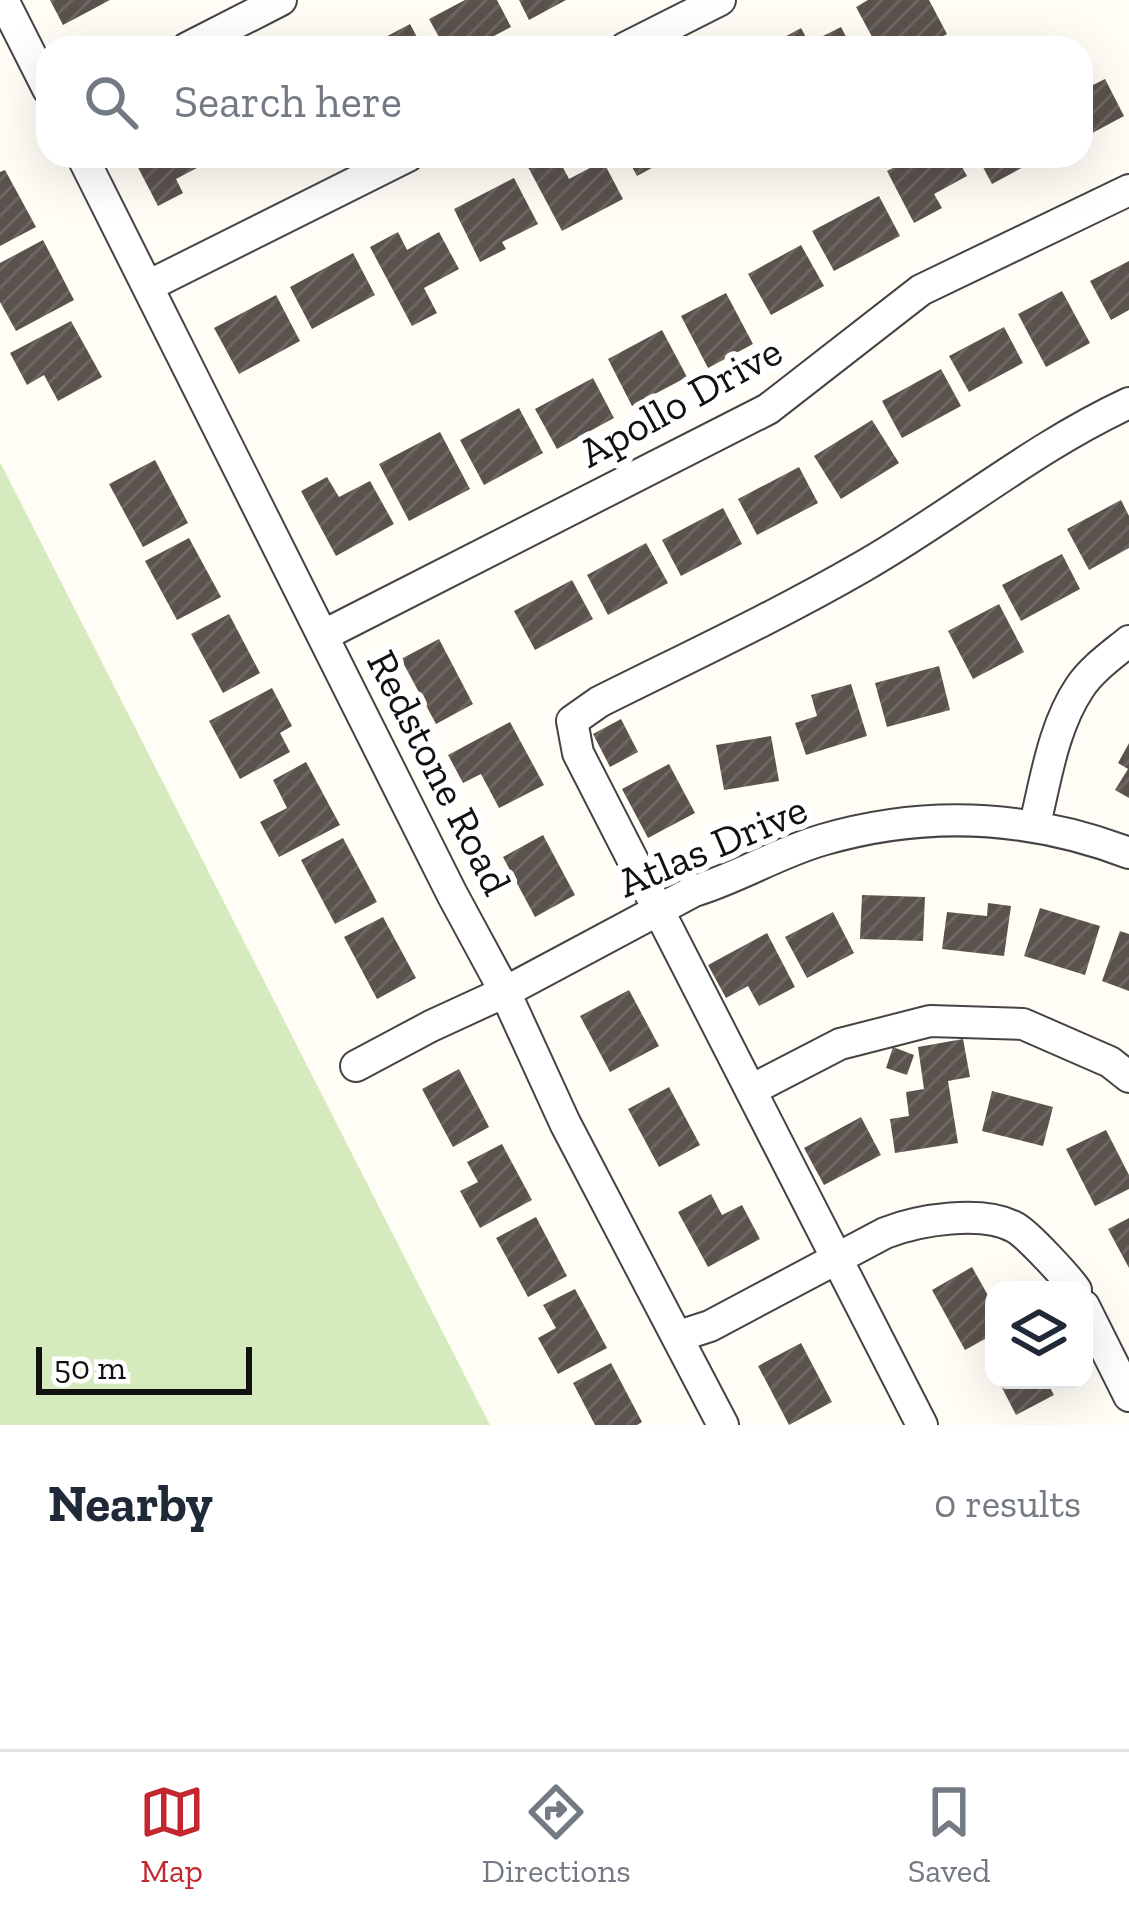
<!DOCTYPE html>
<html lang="en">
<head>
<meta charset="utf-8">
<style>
  :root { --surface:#fff; --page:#f2f2f3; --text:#1f2937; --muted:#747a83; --line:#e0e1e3; --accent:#c4262e }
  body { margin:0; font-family:"Zilla Slab",serif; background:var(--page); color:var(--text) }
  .controls { position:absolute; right:36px; bottom:36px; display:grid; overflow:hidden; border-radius:24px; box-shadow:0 12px 48px #0002 }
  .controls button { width:108px; height:108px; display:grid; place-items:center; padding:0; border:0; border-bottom:3px solid var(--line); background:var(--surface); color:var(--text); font:60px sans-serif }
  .scale { position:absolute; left:36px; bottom:30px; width:216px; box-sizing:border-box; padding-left:12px; border:6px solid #111; border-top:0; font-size:33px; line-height:42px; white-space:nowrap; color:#111; -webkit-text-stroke:9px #fff; paint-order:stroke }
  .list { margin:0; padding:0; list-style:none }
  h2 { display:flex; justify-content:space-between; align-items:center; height:156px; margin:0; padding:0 48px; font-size:51px }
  h2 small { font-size:39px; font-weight:400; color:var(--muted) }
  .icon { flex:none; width:66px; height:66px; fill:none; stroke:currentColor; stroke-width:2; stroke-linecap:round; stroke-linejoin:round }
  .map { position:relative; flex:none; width:1129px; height:1425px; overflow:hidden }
  .search { position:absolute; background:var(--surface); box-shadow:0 12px 48px #0002; left:36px; right:36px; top:36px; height:132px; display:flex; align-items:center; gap:30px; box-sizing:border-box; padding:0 42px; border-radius:36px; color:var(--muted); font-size:45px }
  .sheet { height:324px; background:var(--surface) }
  nav { display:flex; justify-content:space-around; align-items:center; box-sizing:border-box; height:168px; border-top:3px solid var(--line); background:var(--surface); font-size:33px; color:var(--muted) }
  nav a { display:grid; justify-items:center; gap:6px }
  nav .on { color:var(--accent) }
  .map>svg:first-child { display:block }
</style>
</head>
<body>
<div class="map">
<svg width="1129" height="1425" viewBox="0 0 1129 1425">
  <defs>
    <pattern id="building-hatch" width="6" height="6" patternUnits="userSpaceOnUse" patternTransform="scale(3)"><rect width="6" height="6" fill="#5a524d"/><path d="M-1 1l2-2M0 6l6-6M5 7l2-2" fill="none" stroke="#6d6662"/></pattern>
  </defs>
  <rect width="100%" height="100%" fill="#fffdf5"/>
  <!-- grass -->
  <path fill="#d5ebbd" d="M0,462L490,1425H0Z"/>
  <!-- building -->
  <path fill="url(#building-hatch)" d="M50,0H110L63,25Z
    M465,0H497L511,27L471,48H445L429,19Z
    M519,0H566L529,20Z
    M868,0H929L947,34L921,48H878L856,7Z
    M410,24L423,48H365Z
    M841,27L852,48H774L772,44L801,28L809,43Z
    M1105,79L1124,116L1081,139V91Z
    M132,156H209L212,160L176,179L183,193L158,206Z
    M549,156H557L569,179L603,161L623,199L562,231L528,167Z
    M626,156H674L637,176Z
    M916,156H956L967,176L934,194L942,208L914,223L887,171Z
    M977,156H1044L992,184Z
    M5,170L36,227L0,246V172Z
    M514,178L538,224L502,242L506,249L480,262L454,209Z
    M879,196L900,236L834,271L812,231Z
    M398,232L407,250L439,232L459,269L424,288L437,313L412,326L370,247Z
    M43,240L74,300L16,331L0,302V263Z
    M801,245L824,286L771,315L748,274Z
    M353,253L375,295L312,329L290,287Z
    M1129,261V310L1111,320L1090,281Z
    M1062,291L1090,343L1046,367L1018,314Z
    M726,293L753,344L708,368L681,316Z
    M276,295L300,341L239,374L214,328Z
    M71,321L102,377L58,401L44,375L27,385L10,353Z
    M1004,327L1023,363L969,392L949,356Z
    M662,330L687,377L632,406L608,359Z
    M941,369L961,406L902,438L882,401Z
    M593,378L614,418L557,449L535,409Z
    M519,408L543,453L484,485L460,440Z
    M872,420L899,463L841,499L814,456Z
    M440,432L470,489L409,521L379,464Z
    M155,460L188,523L143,547L109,484Z
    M799,467L818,503L757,535L738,499Z
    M327,477L339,497L370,481L394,524L336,556L301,491Z
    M1121,500L1129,516V548L1089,570L1067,529Z
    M723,508L742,544L681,576L662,540Z
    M189,538L221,597L177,620L145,561Z
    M646,543L668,583L608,615L587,575Z
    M1062,554L1080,589L1021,621L1002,585Z
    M572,580L593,619L535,650L514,611Z
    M999,604L1024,652L973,679L948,631Z
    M229,614L260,673L223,693L191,634Z
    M439,639L473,704L436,724L401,659Z
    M939,666L950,710L887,727L875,683Z
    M851,684L867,736L806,755L795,723L817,716L811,695Z
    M272,688L292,726L280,733L290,752L240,779L209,721Z
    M621,719L638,752L610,767L593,734Z
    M510,722L544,785L499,808L481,774L463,783L448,755Z
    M771,736L779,781L724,790L716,745Z
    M1129,743V798L1115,790L1128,769L1118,763Z
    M306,762L340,825L279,857L260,822L287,808L273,780Z
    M669,764L695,813L648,838L622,789Z
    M543,835L575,895L535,917L503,857Z
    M343,838L377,902L335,924L301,860Z
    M862,895L925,897L923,941L860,939Z
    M988,903L1011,906L1004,956L942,949L947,912L987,916Z
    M1040,908L1100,926L1085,975L1024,956Z
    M833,912L854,953L807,978L785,937Z
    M383,917L416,978L377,999L344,937Z
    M1120,931L1129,934V991L1102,981Z
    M767,933L795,987L759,1006L748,986L726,998L708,965Z
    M629,990L659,1046L610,1072L580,1016Z
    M963,1039L970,1077L948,1081L958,1143L895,1153L890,1119L909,1116L906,1092L924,1089L918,1047Z
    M893,1047L914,1055L907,1075L886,1068Z
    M459,1069L489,1127L453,1147L422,1089Z
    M669,1087L700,1145L659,1167L628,1109Z
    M992,1091L1053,1107L1043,1146L982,1131Z
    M861,1117L881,1155L824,1185L804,1148Z
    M1106,1130L1129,1175V1189L1095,1206L1066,1149Z
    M502,1144L532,1200L480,1228L460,1191L478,1182L467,1162Z
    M711,1194L722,1215L742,1205L760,1239L708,1267L678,1212Z
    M536,1217L567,1276L528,1297L496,1238Z
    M1129,1218V1268L1108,1229Z
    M972,1267L994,1306V1334L965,1350L932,1290Z
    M575,1289L607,1348L558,1374L538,1338L556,1328L543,1305Z
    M801,1343L832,1402L789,1425L758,1366Z
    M611,1363L642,1422L637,1425H595L573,1383Z
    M998,1380H1046L1054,1395L1016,1415Z"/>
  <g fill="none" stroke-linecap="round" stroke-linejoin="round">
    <defs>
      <path id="minor" d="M3,0L48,89
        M187,48L281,0
        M625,48L720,0
        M82,156L452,894L505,992L565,1123L723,1425
        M148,286L408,156
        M324,635L768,409L921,290L1129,190
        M1035,824C1046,779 1053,727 1080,687C1092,669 1112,655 1129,641
        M356,1066L431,1026L505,992L694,891C738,878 777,853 822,840C925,810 1029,815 1129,853
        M751,1090L840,1044L930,1021L1023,1024L1110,1062L1129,1077
        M1084,1306L1129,1396
        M679,1336L710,1326L885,1233C918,1220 983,1209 1016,1228C1029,1236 1067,1277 1076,1290
        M922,1425L578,753L572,721L599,702C687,658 777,616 862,567C953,515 1034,447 1129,403"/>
    </defs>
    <!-- minor casing -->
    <use href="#minor" stroke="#444" stroke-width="34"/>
    <!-- minor -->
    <use href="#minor" stroke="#fff" stroke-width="30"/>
  </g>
  <g text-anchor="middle" stroke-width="12" stroke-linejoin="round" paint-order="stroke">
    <!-- street labels -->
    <g font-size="42" fill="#111" stroke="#fff">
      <text transform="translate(680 401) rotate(-29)" y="15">Apollo Drive</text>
      <text transform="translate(440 772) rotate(63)" y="15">Redstone Road</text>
      <text transform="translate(712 845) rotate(-23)" y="15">Atlas Drive</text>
    </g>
  </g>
</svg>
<div class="controls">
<button><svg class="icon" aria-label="layers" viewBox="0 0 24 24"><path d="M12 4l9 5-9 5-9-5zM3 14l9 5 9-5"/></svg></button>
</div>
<div class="scale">50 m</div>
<div class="search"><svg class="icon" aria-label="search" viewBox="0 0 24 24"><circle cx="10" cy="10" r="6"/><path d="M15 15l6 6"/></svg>Search here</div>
</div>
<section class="sheet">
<h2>Nearby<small>0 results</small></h2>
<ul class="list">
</ul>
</section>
<nav>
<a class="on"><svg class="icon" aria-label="map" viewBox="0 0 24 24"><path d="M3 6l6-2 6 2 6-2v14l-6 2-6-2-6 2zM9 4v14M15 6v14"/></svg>Map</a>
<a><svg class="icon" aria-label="directions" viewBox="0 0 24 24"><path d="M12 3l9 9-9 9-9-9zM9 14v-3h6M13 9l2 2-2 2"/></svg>Directions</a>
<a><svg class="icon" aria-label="saved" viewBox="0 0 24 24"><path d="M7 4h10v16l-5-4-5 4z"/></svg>Saved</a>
</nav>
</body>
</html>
